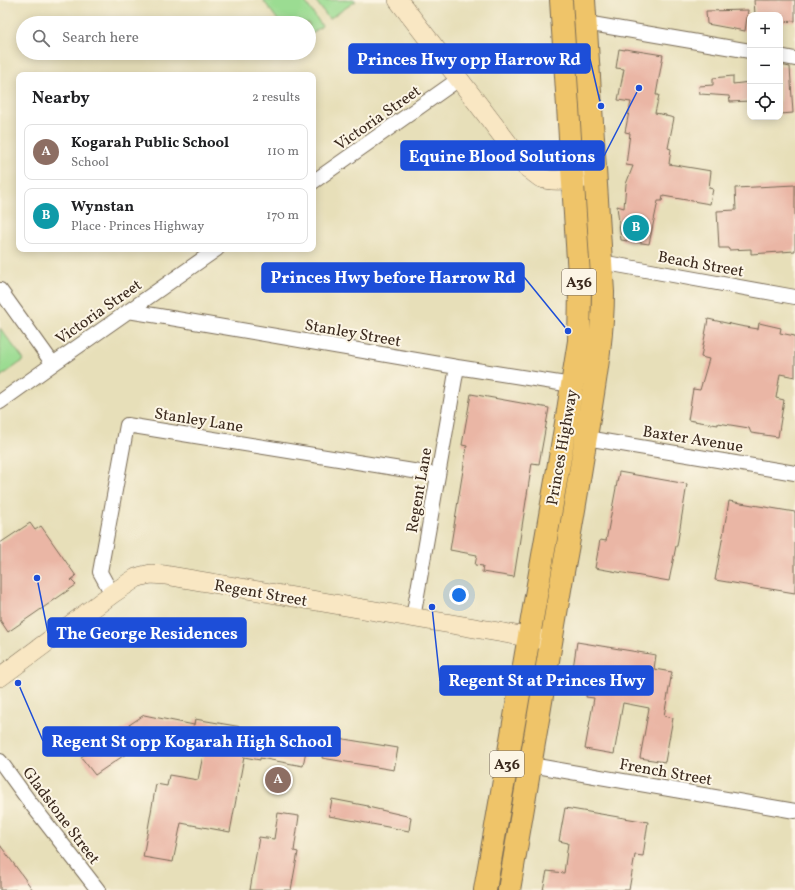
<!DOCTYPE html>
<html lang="en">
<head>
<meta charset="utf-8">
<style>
  :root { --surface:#fff; --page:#f2f2f2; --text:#202124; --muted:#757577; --line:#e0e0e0; --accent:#c8321e }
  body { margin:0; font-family:Vollkorn,serif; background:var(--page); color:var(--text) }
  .controls { position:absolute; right:12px; top:12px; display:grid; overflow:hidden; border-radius:8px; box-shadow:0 2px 10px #0003 }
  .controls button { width:36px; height:36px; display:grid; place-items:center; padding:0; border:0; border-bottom:1px solid var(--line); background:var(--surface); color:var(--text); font:20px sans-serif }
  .you { position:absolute; left:459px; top:595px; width:14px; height:14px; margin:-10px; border:3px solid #fff; border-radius:50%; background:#1a73e8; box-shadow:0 0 0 6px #1a73e833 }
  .badge { display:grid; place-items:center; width:26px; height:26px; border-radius:50%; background:var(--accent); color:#fff; font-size:13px; font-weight:700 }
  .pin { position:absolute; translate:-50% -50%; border:2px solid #fff; box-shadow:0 1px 4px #0006 }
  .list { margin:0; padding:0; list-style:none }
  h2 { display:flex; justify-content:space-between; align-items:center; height:52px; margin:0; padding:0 16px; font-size:17px }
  h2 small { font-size:13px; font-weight:400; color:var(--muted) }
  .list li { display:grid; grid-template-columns:26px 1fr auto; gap:12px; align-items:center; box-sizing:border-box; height:56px; margin:0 8px 8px; padding:0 8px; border:1px solid var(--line); border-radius:8px }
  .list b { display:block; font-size:15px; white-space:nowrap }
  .list p { margin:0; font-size:13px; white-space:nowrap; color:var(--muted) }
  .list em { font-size:13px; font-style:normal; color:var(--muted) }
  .icon { flex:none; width:22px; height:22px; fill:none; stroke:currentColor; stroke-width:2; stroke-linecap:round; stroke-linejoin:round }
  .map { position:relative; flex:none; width:795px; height:890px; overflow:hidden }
  .search { position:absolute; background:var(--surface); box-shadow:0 2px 10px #0003; left:16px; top:16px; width:300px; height:44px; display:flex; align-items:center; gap:10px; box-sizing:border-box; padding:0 14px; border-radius:22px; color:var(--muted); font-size:15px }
  .panel { position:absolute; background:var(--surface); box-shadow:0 2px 10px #0003; left:16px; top:72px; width:300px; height:180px; border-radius:8px }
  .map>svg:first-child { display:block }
</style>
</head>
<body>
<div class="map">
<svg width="795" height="890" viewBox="0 0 795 890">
  <rect width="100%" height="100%" fill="#fcf5e5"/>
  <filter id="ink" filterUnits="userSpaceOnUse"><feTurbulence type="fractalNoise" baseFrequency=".025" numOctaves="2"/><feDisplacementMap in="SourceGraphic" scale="8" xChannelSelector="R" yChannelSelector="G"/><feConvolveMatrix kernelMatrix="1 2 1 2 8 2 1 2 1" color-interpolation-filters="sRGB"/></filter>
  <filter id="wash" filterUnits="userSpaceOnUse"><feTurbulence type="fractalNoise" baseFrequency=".012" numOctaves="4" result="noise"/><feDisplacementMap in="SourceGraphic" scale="16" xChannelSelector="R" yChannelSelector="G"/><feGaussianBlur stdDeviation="0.9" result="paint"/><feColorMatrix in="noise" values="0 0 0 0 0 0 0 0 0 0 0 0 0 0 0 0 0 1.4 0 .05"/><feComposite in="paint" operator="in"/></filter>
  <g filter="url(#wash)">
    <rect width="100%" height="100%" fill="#e7dfb9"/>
    <!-- green -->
    <path fill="#9bdc92" stroke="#6b8358" d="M263,0H304L322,26L309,36V23H280Z
      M315,0H355L356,1L329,19Z
      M0,328L24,360L0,377Z"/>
    <g id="blocks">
      <!-- building -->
      <path fill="#eab6a5" d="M754,0H795V21L780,22V15H755Z
        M748,10L745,31L707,24L706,11Z
        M619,49L625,50V49L663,55L656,95H659L655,113L666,115V116L674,118L668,148L671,149L669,164L711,171L709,188L713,189L710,204L663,196L662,201H658L649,244L621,240L617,206L624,208L626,184L633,166L626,165L630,133L625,132L631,102L618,100L624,69L616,68Z
        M780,65L790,67L793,113L780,114Z
        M733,76V84L750,82V101L730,102L729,96L700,94L699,86L713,85V78Z
        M795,185V251L751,254V249L729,250L728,248H719L717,211L736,210L735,188Z
        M708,319L740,326L758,329L759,323L781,328L780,333L795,336V377L780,374L776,398L784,400L778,437L751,433L749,428L718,423V425L688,420L693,389L700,390L709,359L701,357Z
        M471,394L549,408L539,464L532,463L514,577L482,572L483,566L475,565L477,555L450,550L467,446L462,445Z
        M619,472L687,484L677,546H676L669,581L595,568L600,540L606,541Z
        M729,501L795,512V593L715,580Z
        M30,523L35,530L41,526L76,576L71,580L76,585L8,632L0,620V543Z
        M577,642L656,655L654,669L672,672L664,716L673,718L665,762L640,758L649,708L623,703L614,754L585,749L594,698L586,697L587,691L570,688Z
        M144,715L194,725L195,719L265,731L264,738L307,745L303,766L260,758V760L244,757L230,832L181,823L173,862L143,857L156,784L167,786L169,775L198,780L204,750L148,739L95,775L81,757Z
        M326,736L398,748L394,770L322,758Z
        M332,799L368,806V807L411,817L409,831L329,816Z
        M565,808L648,822L643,856L635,855L629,890H543L547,871L564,873L568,843L559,841Z
        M278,813L299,816L294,851L298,852L291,890H250L259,837L274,839Z
        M0,845L33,890H0Z"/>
    </g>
  </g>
  <g filter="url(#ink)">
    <use href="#blocks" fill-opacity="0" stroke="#776954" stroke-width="1"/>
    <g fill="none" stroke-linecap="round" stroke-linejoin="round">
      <defs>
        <path id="street" d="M586,23L750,51
          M780,56L795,59
          M313,182L459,79
          M601,262L795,297
          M0,290L53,364
          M128,311L159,316L457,367L572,385
          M0,402L53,364L217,249
          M586,438L795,473
          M112,594L100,572L127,425L438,475
          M413,618L457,367
          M0,761L29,801L98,890
          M531,765L795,811"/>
        <path id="secondary" d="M398,0L459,79L526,167C531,170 536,175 541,178C554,183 580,178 595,177
          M0,677L112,594L136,578L142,576L151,574L165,575L551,641"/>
        <path id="highway" d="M485,890L566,423L579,341L580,290L561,0
          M509,890C528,782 545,674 564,566C573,519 580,472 588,425C595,381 603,337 603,292L584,0"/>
      </defs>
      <!-- street casing -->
      <use href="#street" stroke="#776954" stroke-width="16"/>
      <!-- secondary casing -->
      <use href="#secondary" stroke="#776954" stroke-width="20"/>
      <!-- highway casing -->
      <use href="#highway" stroke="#776954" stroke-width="24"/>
      <!-- street -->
      <use href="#street" stroke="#fff" stroke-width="14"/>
      <!-- secondary -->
      <use href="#secondary" stroke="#f9e7c3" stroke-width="19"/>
      <!-- highway -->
      <use href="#highway" stroke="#efc469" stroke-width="22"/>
    </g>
  </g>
  <g text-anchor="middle" stroke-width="4" stroke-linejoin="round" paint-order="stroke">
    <!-- shield labels -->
    <g fill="#fcf5e5" stroke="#75675a" stroke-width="1">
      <rect x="562" y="269" width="34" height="26" rx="3"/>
      <rect x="490" y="751" width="34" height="26" rx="3"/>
    </g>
    <g font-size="15" font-weight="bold" fill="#3b2a1e">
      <text x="579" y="287">A36</text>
      <text x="507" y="769">A36</text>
    </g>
    <!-- street labels -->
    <g font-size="16" fill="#3b2a1e" stroke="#fcf5e5">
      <text transform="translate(377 117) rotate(-35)" y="6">Victoria Street</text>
      <text transform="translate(701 263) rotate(10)" y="6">Beach Street</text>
      <text transform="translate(98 311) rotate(-35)" y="6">Victoria Street</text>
      <text transform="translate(353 332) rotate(10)" y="6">Stanley Street</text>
      <text transform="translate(199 419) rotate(9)" y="6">Stanley Lane</text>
      <text transform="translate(693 438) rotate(9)" y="6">Baxter Avenue</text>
      <text transform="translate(561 447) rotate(-80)" y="6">Princes Highway</text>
      <text transform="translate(418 490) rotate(-80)" y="6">Regent Lane</text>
      <text transform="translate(261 592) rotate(10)" y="6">Regent Street</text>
      <text transform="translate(666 771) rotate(10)" y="6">French Street</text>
      <text transform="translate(62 815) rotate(53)" y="6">Gladstone Street</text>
    </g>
  </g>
  <!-- callouts -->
  <path fill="none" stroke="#1d4ed8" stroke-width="1.5" d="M601 106L590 59M639 88L604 156M568 331L524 277M37 578L48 633M432 607L440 681M18 683L43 741"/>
  <g fill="#1d4ed8" stroke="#fcf5e5" stroke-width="1.5">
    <circle cx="601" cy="106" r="4"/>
    <circle cx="639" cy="88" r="4"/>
    <circle cx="568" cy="331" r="4"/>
    <circle cx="37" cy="578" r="4"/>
    <circle cx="432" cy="607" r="4"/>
    <circle cx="18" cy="683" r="4"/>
  </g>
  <g fill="#1d4ed8" stroke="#1d4ed8" stroke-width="1.5">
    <rect x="349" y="44" width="241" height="29" rx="4"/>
    <rect x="401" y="141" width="203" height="29" rx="4"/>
    <rect x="262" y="263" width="262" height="29" rx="4"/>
    <rect x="48" y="618" width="198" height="29" rx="4"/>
    <rect x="440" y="666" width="213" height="29" rx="4"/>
    <rect x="43" y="727" width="297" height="29" rx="4"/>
  </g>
  <g font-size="17" text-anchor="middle" font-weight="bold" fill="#fff">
    <text x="469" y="65">Princes Hwy opp Harrow Rd</text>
    <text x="502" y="162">Equine Blood Solutions</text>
    <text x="393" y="283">Princes Hwy before Harrow Rd</text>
    <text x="147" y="639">The George Residences</text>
    <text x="547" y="686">Regent St at Princes Hwy</text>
    <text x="192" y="747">Regent St opp Kogarah High School</text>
  </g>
</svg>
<div class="controls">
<button>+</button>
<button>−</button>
<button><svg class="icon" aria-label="locate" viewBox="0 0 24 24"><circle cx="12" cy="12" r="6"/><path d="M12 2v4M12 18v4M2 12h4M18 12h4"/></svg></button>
</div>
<div class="you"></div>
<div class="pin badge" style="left:278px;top:780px;background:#8d6e63">A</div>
<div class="pin badge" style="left:636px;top:228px;background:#0f9aa8">B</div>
<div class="search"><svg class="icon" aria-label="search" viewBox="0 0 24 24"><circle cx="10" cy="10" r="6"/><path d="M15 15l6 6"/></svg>Search here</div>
<section class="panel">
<h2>Nearby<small>2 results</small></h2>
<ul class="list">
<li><span class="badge" style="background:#8d6e63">A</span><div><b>Kogarah Public School</b><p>School</p></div><em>110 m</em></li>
<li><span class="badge" style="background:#0f9aa8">B</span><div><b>Wynstan</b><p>Place · Princes Highway</p></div><em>170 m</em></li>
</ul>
</section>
</div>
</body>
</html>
